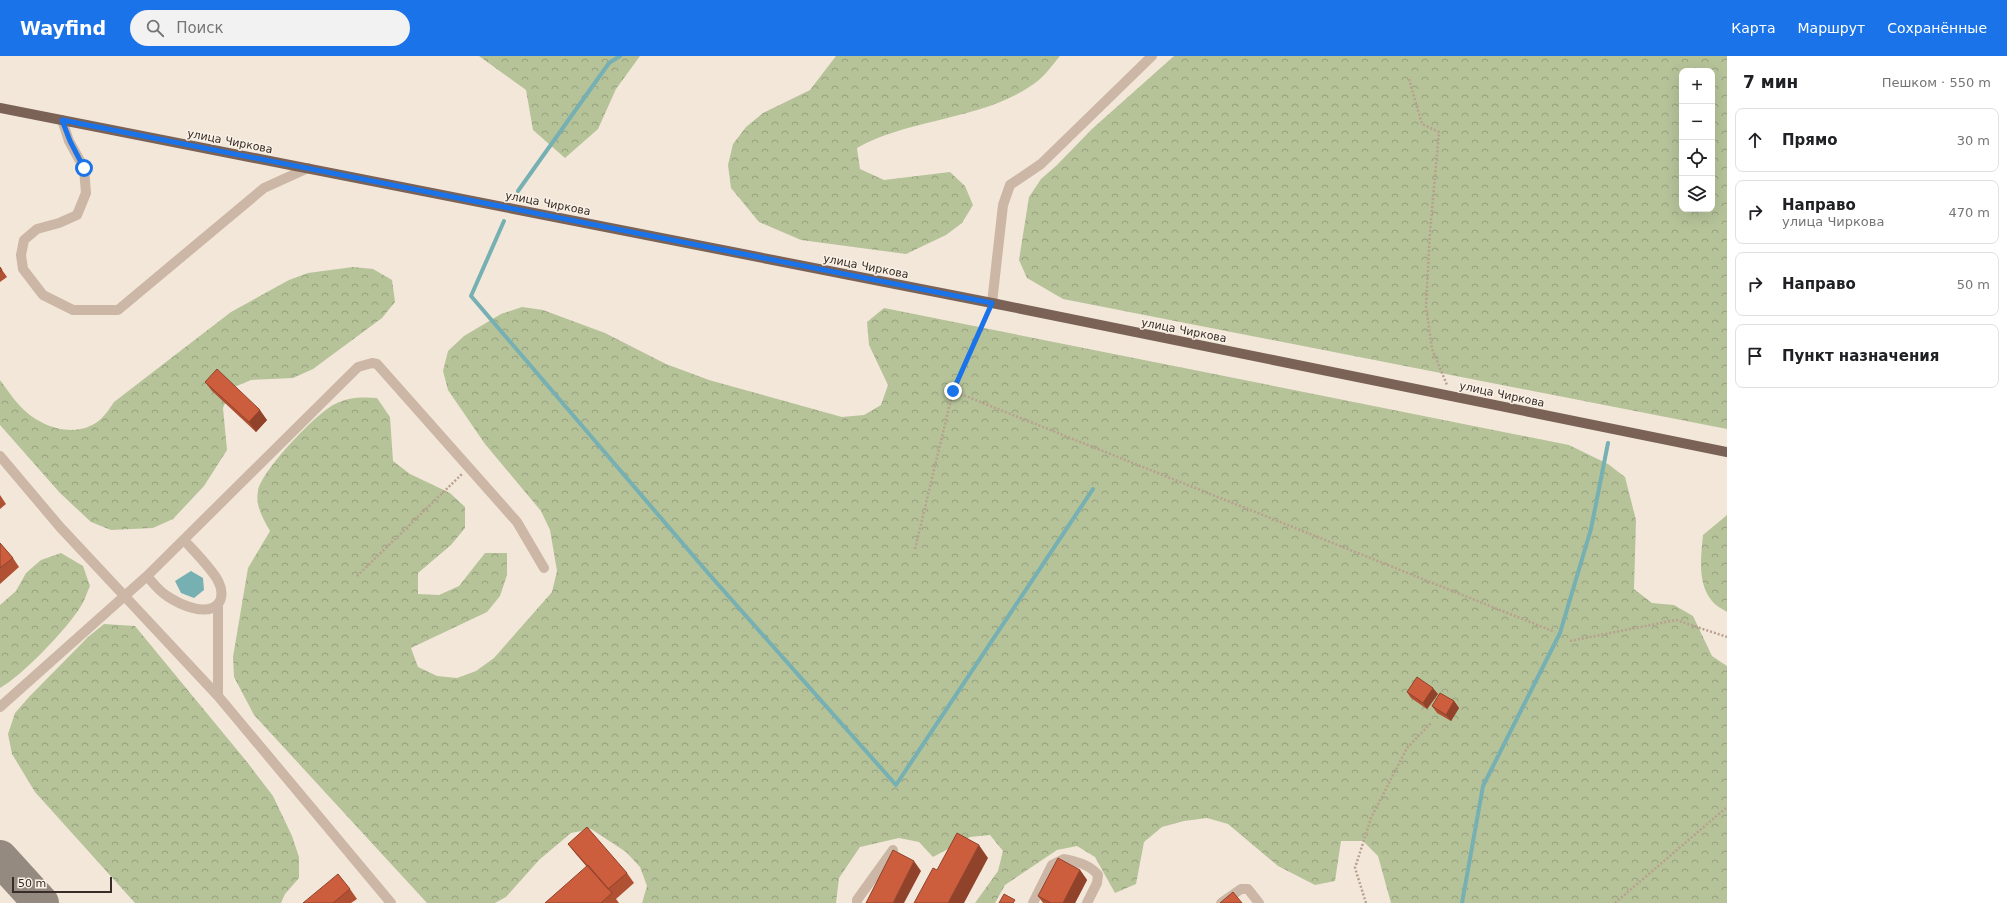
<!DOCTYPE html>
<html lang="ru">
<head>
<meta charset="utf-8">
<style>
  :root { --surface:#fff; --page:#f2f2f2; --text:#202124; --muted:#757577; --line:#e0e0e0; --accent:#1a73e8 }
  body { margin:0; font-family:"DejaVu Sans",sans-serif; background:var(--page); color:var(--text) }
  .controls { position:absolute; right:12px; top:12px; display:grid; overflow:hidden; border-radius:8px; box-shadow:0 4px 16px #0002 }
  .controls button { width:36px; height:36px; display:grid; place-items:center; padding:0; border:0; border-bottom:1px solid var(--line); background:var(--surface); color:var(--text); font:20px sans-serif }
  .scale { position:absolute; left:12px; bottom:10px; width:100px; box-sizing:border-box; padding-left:4px; border:2px solid #372c27; border-top:0; font-size:11px; line-height:14px; white-space:nowrap; color:#372c27; -webkit-text-stroke:3px #faf1e6; paint-order:stroke }
  .stop { position:absolute; width:12px; height:12px; margin:-9px; border:3px solid #1a73e8; border-radius:50%; background:#fff }
  .stop.end { background:#1a73e8; border-color:#fff; box-shadow:0 1px 4px #0008 }
  .list { margin:0; padding:0; list-style:none }
  h2 { display:flex; justify-content:space-between; align-items:center; height:52px; margin:0; padding:0 16px; font-size:17px }
  h2 small { font-size:13px; font-weight:400; color:var(--muted) }
  .list li { display:grid; grid-template-columns:26px 1fr auto; gap:12px; align-items:center; box-sizing:border-box; height:64px; margin:0 8px 8px; padding:0 8px; border:1px solid var(--line); border-radius:8px }
  .list b { display:block; font-size:15px; white-space:nowrap }
  .list p { margin:0; font-size:13px; white-space:nowrap; color:var(--muted) }
  .list em { font-size:13px; font-style:normal; color:var(--muted) }
  .icon { flex:none; width:22px; height:22px; fill:none; stroke:currentColor; stroke-width:2; stroke-linecap:round; stroke-linejoin:round }
  .map { position:relative; flex:none; width:1727px; height:847px; overflow:hidden }
  header { display:flex; align-items:center; gap:24px; box-sizing:border-box; height:56px; padding:0 20px; background:var(--accent); color:#fff }
  header strong { font-size:19px }
  nav { display:flex; gap:22px; margin-inline-start:auto; font-size:14px }
  .search { width:280px; height:36px; background:var(--page); display:flex; align-items:center; gap:10px; box-sizing:border-box; padding:0 14px; border-radius:22px; color:var(--muted); font-size:15px }
  main { display:flex }
  aside { flex:1; background:var(--surface) }
  .map>svg:first-child { display:block }
</style>
</head>
<body>
<header>
<strong>Wayfind</strong>
<div class="search"><svg class="icon" aria-label="search" viewBox="0 0 24 24"><circle cx="10" cy="10" r="6"/><path d="M15 15l6 6"/></svg>Поиск</div>
<nav><a>Карта</a><a>Маршрут</a><a>Сохранённые</a></nav>
</header>
<main>
<div class="map">
<svg width="1727" height="847" viewBox="0 0 1727 847">
  <defs>
    <pattern id="forest-crowns" width="20" height="18" patternUnits="userSpaceOnUse"><rect width="20" height="18" fill="#b6c399"/><path d="M2 6a3 3 0 1 1 6 0M12 15a3 3 0 1 1 6 0" fill="none" stroke="#959f7d"/></pattern>
  </defs>
  <rect width="100%" height="100%" fill="#f3e7da"/>
  <!-- forest -->
  <path fill="url(#forest-crowns)" fill-rule="evenodd" d="M479,0H640L616,33L598,73L565,102L533,74L526,34Z
    M836,0H1060C1053,8 1047,17 1040,23C991,64 911,61 857,92L860,113L884,124L950,116L965,130L973,149L962,167L946,179L906,198L801,184L759,166L731,132L728,109L733,88L746,71L763,57L810,34Z
    M1174,0H1727V373L1063,243L1027,222L1019,204L1029,141L1041,123L1057,109L1092,73ZM1682,15H1712V153H1682Z
    M353,211L373,213L392,224L395,246L382,262L313,313L293,322L251,324L232,332L223,352L227,394L204,430L173,463L153,472L111,474L91,466L60,437L0,369V324C7,333 13,343 21,351C41,372 77,384 101,363C106,358 110,352 114,346L231,256L289,224L308,217Z
    M522,251L543,254L605,277L666,308L709,324L842,361L864,359L881,349L888,329L869,289L867,266L884,252L1569,389L1608,408L1625,421L1636,464L1634,533L1652,547L1674,549L1693,560L1712,600L1727,610V847H1391L1378,800L1363,785H1341L1335,825L1315,829L1278,810L1228,768L1207,762L1184,765L1162,771L1144,786L1136,828L1115,837L1095,801L1077,790L1057,794L1005,829L995,847H975L998,815L1003,795L990,779L970,781L933,801L919,786L899,782L860,791L839,822L836,847H642L647,830L640,811L626,796L591,773L571,777L539,804L506,841L495,847H427L254,659L234,621L233,601L248,512L270,475C263,463 255,449 258,435C261,415 315,359 333,349C348,341 361,341 377,342L390,361L393,405L410,418L450,437L465,451V472L451,489L418,517V538L439,539L459,530L485,497H507V519L500,540L487,556L411,592L418,611L437,620L457,622L476,615L494,602L552,536L557,515L550,474L541,455L485,388L448,334L443,315L448,295L464,280L501,258Z
    M1727,459V556C1722,553 1715,549 1712,545C1697,527 1701,500 1703,479Z
    M61,497L83,510L90,530C87,536 85,544 81,550C68,572 22,620 0,632V549L16,535L26,517L41,504Z
    M104,568L135,570L247,706L273,740L292,780L299,801V822L285,838L281,847H135L35,736L12,698L8,678L15,657L29,641L88,581Z"/>
  <!-- water -->
  <path fill="#77b0b2" d="M191,515L203,522L204,534L194,542L181,537L175,525Z"/>
  <g fill="none" stroke-linecap="round" stroke-linejoin="round">
    <!-- stream -->
    <path stroke="#77b0b2" stroke-width="4" d="M518,135L609,7L620,0
      M504,165L471,240L708,517L896,729L1093,433
      M1462,847L1483,730L1560,577L1591,473L1608,387"/>
    <!-- taxiway -->
    <path stroke="#958a80" stroke-width="36" d="M0,802L41,847"/>
    <!-- path -->
    <path stroke="#b8a08f" stroke-width="2.5" stroke-dasharray="2 2" stroke-linecap="butt" d="M1409,23L1422,68L1439,76L1430,176L1426,250L1432,293L1447,329
      M953,335L1555,576
      M915,493L953,335L988,257
      M357,520L462,418
      M1570,585L1676,564L1727,581
      M1366,847L1355,812L1371,762L1407,692L1432,666
      M1615,847L1727,751"/>
    <!-- minor -->
    <path stroke="#ccb6a5" stroke-width="10" d="M62,64L69,85L84,112L86,137L77,159L59,167L37,173L24,184L21,199L23,213L43,239L73,254H118L264,132L308,112
      M992,247L1003,149L1010,129L1041,108L1152,0
      M0,400L60,471L218,640L391,847
      M147,520C153,527 159,535 167,540C179,548 206,561 218,548C223,542 222,533 219,527C215,516 193,494 184,484
      M218,548V640
      M0,651L147,520L358,311L372,307L377,308L517,466L544,512
      M857,847V844L893,794
      M1033,847L1052,809L1064,803C1077,806 1089,808 1098,819L1097,827L1087,847
      M1221,847L1241,833H1248L1259,847"/>
    <!-- major -->
    <path stroke="#7a6257" stroke-width="10" d="M0,52L992,247L1727,396"/>
  </g>
  <!-- wall -->
  <path fill="#b05134" d="M0,211L7,221L0,226Z
    M205,326L267,364L256,376L212,335Z
    M0,439L6,448L0,453Z
    M0,487L13,502L19,511L0,528Z
    M1407,636L1438,638L1427,653L1411,642Z
    M1454,645L1459,652L1451,665L1437,657L1432,650Z
    M568,788L627,817L634,827L616,843L619,847H545L587,811L575,797Z
    M1080,814L1087,824L1075,847H1043L1038,840Z
    M350,833L357,843L351,847H303Z"/>
  <!-- shaded-wall -->
  <path fill="#90422b" d="M260,354L267,364L256,376L249,366Z
    M1433,632L1438,638L1427,653L1423,647Z
    M1454,645L1459,652L1451,665L1446,659Z
    M979,789L988,802L964,847H948Z
    M914,805L921,815L904,847H893Z
    M1080,814L1087,824L1075,847H1063Z"/>
  <!-- building -->
  <path fill="#cd5e3d" stroke="#90422b" d="M0,211L2,214L0,216Z
    M217,313L260,354L249,366L205,326Z
    M0,487L13,502L0,512Z
    M1417,621L1433,632L1423,647L1407,636Z
    M1440,637L1454,645L1446,659L1432,650Z
    M587,771L627,817L608,833L568,788Z
    M957,777L979,789L948,847H914L933,812L937,814Z
    M893,794L914,805L893,847H866Z
    M1058,802L1080,814L1063,847H1051L1038,840Z
    M588,809L612,837L601,847H545Z
    M338,818L350,833L333,847H303Z
    M1233,836L1242,847H1220Z
    M1004,838L1015,844L1013,847H999Z"/>
  <g fill="none" stroke-linecap="round" stroke-linejoin="round">
    <!-- route -->
    <path stroke="#1a73e8" stroke-width="5" d="M84,112L70,85L62,64L992,247L953,335"/>
  </g>
  <g text-anchor="middle" stroke-width="3" stroke-linejoin="round" paint-order="stroke">
    <!-- street labels -->
    <g font-size="11" fill="#372c27" stroke="#faf1e6">
      <text transform="translate(230 85) rotate(11)" y="4">улица Чиркова</text>
      <text transform="translate(548 147) rotate(11)" y="4">улица Чиркова</text>
      <text transform="translate(866 210) rotate(11)" y="4">улица Чиркова</text>
      <text transform="translate(1184 274) rotate(11)" y="4">улица Чиркова</text>
      <text transform="translate(1502 338) rotate(12)" y="4">улица Чиркова</text>
    </g>
  </g>
</svg>
<div class="controls">
<button>+</button>
<button>−</button>
<button><svg class="icon" aria-label="locate" viewBox="0 0 24 24"><circle cx="12" cy="12" r="6"/><path d="M12 2v4M12 18v4M2 12h4M18 12h4"/></svg></button>
<button><svg class="icon" aria-label="layers" viewBox="0 0 24 24"><path d="M12 4l9 5-9 5-9-5zM3 14l9 5 9-5"/></svg></button>
</div>
<div class="scale">50 m</div>
<div class="stop" style="left:84px;top:112px"></div>
<div class="stop end" style="left:953px;top:335px"></div>
</div>
<aside>
<h2>7 мин<small>Пешком · 550 m</small></h2>
<ul class="list">
<li><svg class="icon" aria-label="ahead" viewBox="0 0 24 24"><path d="M12 20V5M6 11l6-6 6 6"/></svg><div><b>Прямо</b></div><em>30 m</em></li>
<li><svg class="icon" aria-label="right" viewBox="0 0 24 24"><path d="M7 20v-9h11M14 6l5 5-5 5"/></svg><div><b>Направо</b><p>улица Чиркова</p></div><em>470 m</em></li>
<li><svg class="icon" aria-label="right" viewBox="0 0 24 24"><path d="M7 20v-9h11M14 6l5 5-5 5"/></svg><div><b>Направо</b></div><em>50 m</em></li>
<li><svg class="icon" aria-label="arrive" viewBox="0 0 24 24"><path d="M6 21V4h12l-3 4 3 4H6"/></svg><div><b>Пункт назначения</b></div></li>
</ul>
</aside>
</main>
</body>
</html>
